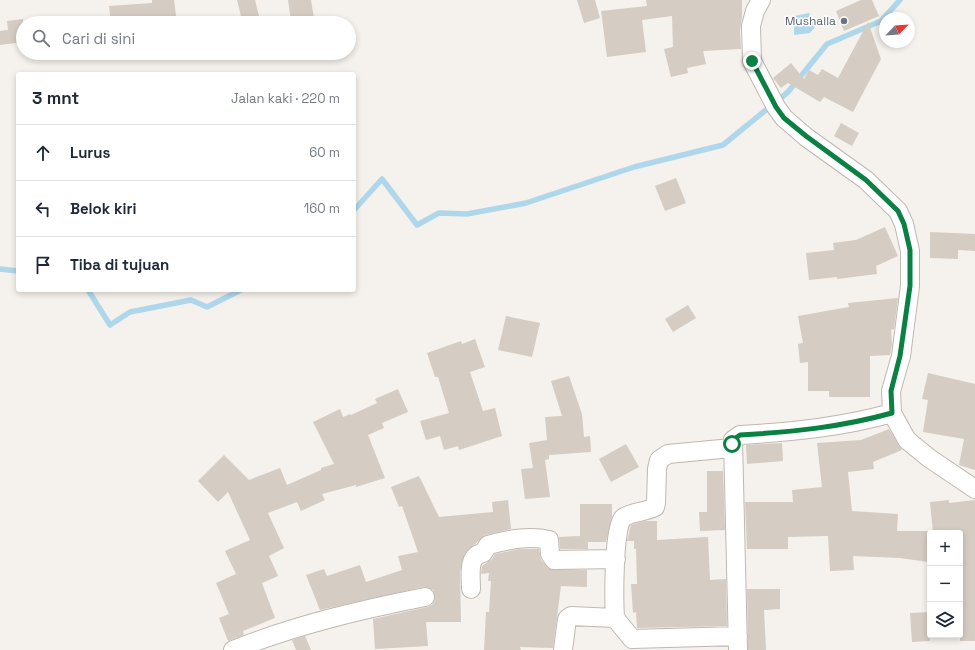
<!DOCTYPE html>
<html lang="id">
<head>
<meta charset="utf-8">
<style>
  :root { --surface:#fff; --page:#f2f2f3; --text:#1f2937; --muted:#747a83; --line:#e0e1e3 }
  body { margin:0; font-family:"Space Grotesk",sans-serif; background:var(--page); color:var(--text) }
  .controls { position:absolute; right:12px; bottom:12px; display:grid; overflow:hidden; border-radius:4px; box-shadow:0 2px 6px #0003 }
  .controls button { width:36px; height:36px; display:grid; place-items:center; padding:0; border:0; border-bottom:1px solid var(--line); background:var(--surface); color:var(--text); font:20px sans-serif }
  .compass { position:absolute; left:879px; top:12px; width:36px; height:36px; border-radius:50%; background:var(--surface); box-shadow:0 2px 6px #0003; rotate:65deg }
  .stop { position:absolute; width:12px; height:12px; margin:-9px; border:3px solid #0b8043; border-radius:50%; background:#fff }
  .stop.end { background:#0b8043; border-color:#fff; box-shadow:0 1px 4px #0008 }
  .list { margin:0; padding:0; list-style:none }
  h2 { display:flex; justify-content:space-between; align-items:center; height:52px; margin:0; padding:0 16px; font-size:17px }
  h2 small { font-size:13px; font-weight:400; color:var(--muted) }
  .list li { display:grid; grid-template-columns:26px 1fr auto; gap:12px; align-items:center; box-sizing:border-box; height:56px; padding:0 16px; border-top:1px solid var(--line) }
  .list b { display:block; font-size:15px; white-space:nowrap }
  .list em { font-size:13px; font-style:normal; color:var(--muted) }
  .icon { flex:none; width:22px; height:22px; fill:none; stroke:currentColor; stroke-width:2; stroke-linecap:round; stroke-linejoin:round }
  .map { position:relative; flex:none; width:975px; height:650px; overflow:hidden }
  .search { position:absolute; background:var(--surface); box-shadow:0 2px 6px #0003; left:16px; top:16px; width:340px; height:44px; display:flex; align-items:center; gap:10px; box-sizing:border-box; padding:0 14px; border-radius:22px; color:var(--muted); font-size:15px }
  .panel { position:absolute; background:var(--surface); box-shadow:0 2px 6px #0003; left:16px; top:72px; width:340px; height:220px; border-radius:4px }
  .map>svg:first-child { display:block }
</style>
</head>
<body>
<div class="map">
<svg width="975" height="650" viewBox="0 0 975 650">
  <rect width="100%" height="100%" fill="#f5f1ec"/>
  <!-- water -->
  <path fill="#afd7eb" d="M809,13L815,27L810,33L794,35V16Z"/>
  <g fill="none" stroke-linecap="round" stroke-linejoin="round">
    <!-- stream -->
    <path stroke="#afd7eb" stroke-width="5.5" d="M354,210L382,179L417,225L439,213L467,214L526,203L634,167L723,145L788,92L827,44L881,21L900,0
      M0,269L18,271
      M88,290L110,325L130,312L191,300L207,307L241,290"/>
  </g>
  <!-- building -->
  <path fill="#d5ccc3" d="M152,0H174L177,23H111L109,6L152,3Z
    M237,0H255L259,16L242,20Z
    M288,0H311L314,18L291,21Z
    M577,0H595L600,18L584,23Z
    M646,0H742V17L740,31L741,49L703,51L706,64L687,68L688,73L671,77L664,49L673,47L672,16L642,20L646,52L607,57L601,11L647,6Z
    M861,0H872L879,16L844,31L836,11Z
    M23,19V42L0,45V31L8,30L7,21Z
    M868,22L881,59L853,112L824,97L820,102L788,83L781,88L773,78L791,63L804,79L809,70L818,75L822,69L838,78Z
    M841,123L859,133L852,146L834,136Z
    M676,178L686,203L665,211L655,186Z
    M885,227L898,256L876,266L877,274L837,279V277L809,280L806,253L834,250L833,243L856,240Z
    M930,232L975,234V251L958,250V259L930,258Z
    M898,298L894,329L891,330L892,344L890,355L870,356V397H829V391H808V362L800,363L798,344L803,343L798,316L849,307L848,303Z
    M688,305L696,318L673,332L665,319Z
    M506,316L540,323L532,357L498,350Z
    M475,339L485,367L470,372L483,411L495,408L502,436L459,450L458,446L444,450L440,436L426,440L420,421L449,413L438,377H435L427,353L461,341L462,344Z
    M928,373L975,384V470L959,465L964,439L923,432L928,400L922,399Z
    M569,376L582,414L584,437L590,436L591,452L549,455V459L545,460L550,497L525,499L521,469L533,468L529,443L547,440L545,417L562,416L551,381Z
    M398,389L408,412L382,423L384,428L368,435L385,478L356,487V485L322,494L325,500L301,511L297,502L268,513L284,548L269,556L278,576L262,583L275,618L243,631L244,635L228,641L219,618L229,614L216,583L236,574L225,551L250,540L228,492L218,502L198,481L224,455L249,480L280,468L287,485L321,470V468L334,464L313,422L340,409L343,417L350,414L351,415L377,403L375,399Z
    M889,429L902,450L873,462L874,469L848,472L852,511L898,514L897,531H930L928,562L900,558L853,556L854,570L830,571L828,536L788,537V549H747L745,502H793L792,490L822,487L817,443L861,440Z
    M782,443L783,461L747,464L746,445Z
    M626,444L639,467L611,482L599,459Z
    M707,471H723L725,530L700,531L699,512H707Z
    M419,476L439,517L493,512L492,502L508,500L511,529L485,535L465,553L460,572L461,622H426L428,646L375,649L373,619L427,607L432,605L435,600L433,590L423,587L320,610L306,575L324,569L327,576L360,565L366,582L402,570L398,556L418,552L402,506L399,507L391,487Z
    M949,500V503L975,500V641H960V533H933L930,502Z
    M580,504H612V517L606,542H588V549H560L559,537L580,536Z
    M645,521H657V540L708,537L710,580L726,579L727,626L637,628L636,612L633,613L631,584H637L636,549H634V541H627L631,525Z
    M519,549H539L541,560L549,569L587,570V587L561,586L553,648L520,647L521,650H484L486,612H489L491,581H488L489,573L481,574L482,566L492,559L495,554Z
    M747,589H780V609L764,610L766,650H748Z
    M930,612V641L912,642L910,613Z
    M305,636L311,650H296L292,640Z"/>
  <g fill="none" stroke-linecap="round" stroke-linejoin="round">
    <defs>
      <path id="street" d="M761,0L755,11L751,26L752,61L776,107L784,118L806,137L866,180L898,211L904,224L910,251V286L901,356L891,391L892,413L907,440L929,458L975,489
        M471,589C471,576 467,555 483,553L488,545C507,540 529,535 549,540L550,554L554,560L616,559
        M615,618C614,602 613,528 623,518C630,512 646,512 655,507L656,503L657,469L659,460L668,454L732,448
        M233,650C296,625 359,610 425,597
        M563,650L567,619L571,616L615,618L632,639L738,636
        M738,650L733,440L740,435C792,432 842,427 892,413"/>
    </defs>
    <!-- street casing -->
    <use href="#street" stroke="#c0b8af" stroke-width="20"/>
    <!-- street -->
    <use href="#street" stroke="#fff" stroke-width="18"/>
  </g>
  <g fill="none" stroke-linecap="round" stroke-linejoin="round">
    <!-- route -->
    <path stroke="#0b8043" stroke-width="5" d="M732,444L733,440L740,435C792,432 842,427 892,413L891,391L900,356L910,286V250L904,224L898,211L866,180L806,136L784,118L776,107L752,61"/>
  </g>
  <!-- markers -->
  <circle fill="#6b7280" stroke="#fff" stroke-width="1.5" cx="844" cy="21" r="4"/>
  <g text-anchor="middle" stroke-width="3" stroke-linejoin="round" paint-order="stroke">
    <!-- worship labels -->
    <g font-size="12" fill="#5b616d" stroke="#fff" text-anchor="end">
      <text x="836" y="25">Mushalla</text>
    </g>
  </g>
</svg>
<div class="controls">
<button>+</button>
<button>−</button>
<button><svg class="icon" aria-label="layers" viewBox="0 0 24 24"><path d="M12 4l9 5-9 5-9-5zM3 14l9 5 9-5"/></svg></button>
</div>
<svg class="compass" viewBox="-18 -18 36 36"><path d="M0-13l5 13h-10z" fill="#e53935"/><path d="M0 13l5-13h-10z" fill="#747a83"/></svg>
<div class="stop" style="left:732px;top:444px"></div>
<div class="stop end" style="left:752px;top:61px"></div>
<div class="search"><svg class="icon" aria-label="search" viewBox="0 0 24 24"><circle cx="10" cy="10" r="6"/><path d="M15 15l6 6"/></svg>Cari di sini</div>
<section class="panel">
<h2>3 mnt<small>Jalan kaki · 220 m</small></h2>
<ul class="list">
<li><svg class="icon" aria-label="ahead" viewBox="0 0 24 24"><path d="M12 20V5M6 11l6-6 6 6"/></svg><div><b>Lurus</b></div><em>60 m</em></li>
<li><svg class="icon" aria-label="left" viewBox="0 0 24 24"><path d="M17 20v-9H6M10 6l-5 5 5 5"/></svg><div><b>Belok kiri</b></div><em>160 m</em></li>
<li><svg class="icon" aria-label="arrive" viewBox="0 0 24 24"><path d="M6 21V4h12l-3 4 3 4H6"/></svg><div><b>Tiba di tujuan</b></div></li>
</ul>
</section>
</div>
</body>
</html>
